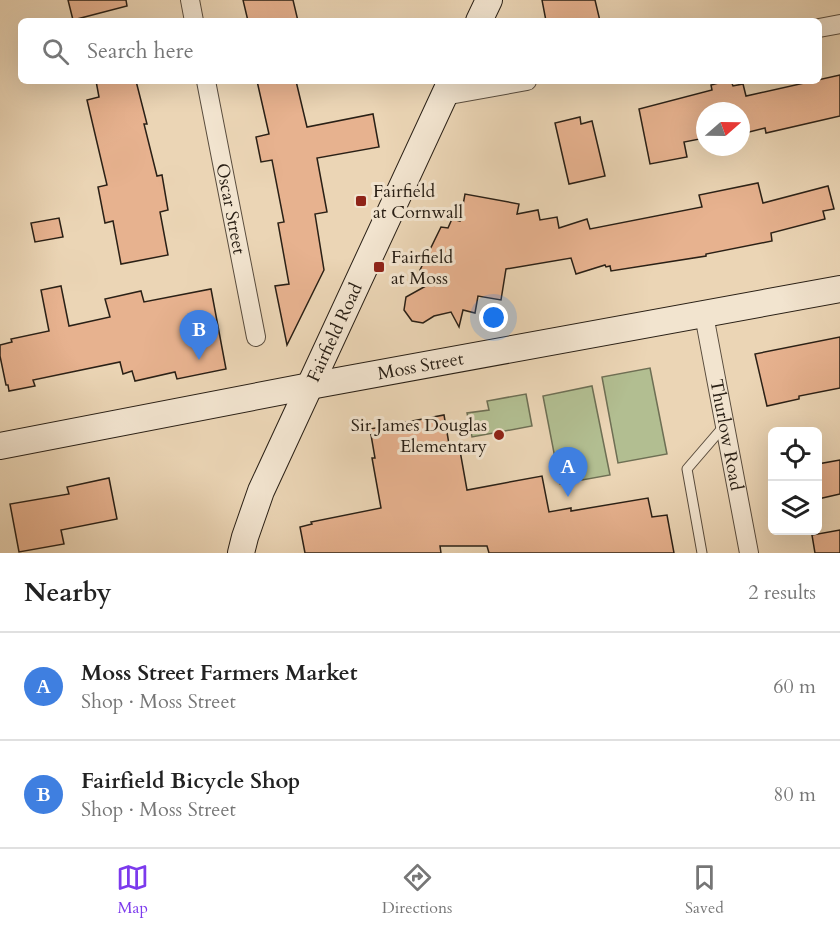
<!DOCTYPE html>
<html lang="en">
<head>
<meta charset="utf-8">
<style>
  :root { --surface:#fff; --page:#f6f6f6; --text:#222; --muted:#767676; --line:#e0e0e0; --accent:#7c3aed }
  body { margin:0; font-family:Cardo,serif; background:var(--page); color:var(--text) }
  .controls { position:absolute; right:18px; bottom:18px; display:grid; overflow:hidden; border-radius:9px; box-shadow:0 6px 24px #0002 }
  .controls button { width:54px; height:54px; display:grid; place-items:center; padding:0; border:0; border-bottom:2px solid var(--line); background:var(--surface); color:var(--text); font:30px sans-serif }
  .compass { position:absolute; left:696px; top:102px; width:54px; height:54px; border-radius:50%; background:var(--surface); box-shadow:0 6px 24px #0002; rotate:70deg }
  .you { position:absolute; left:494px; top:318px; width:21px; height:21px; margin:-15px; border:4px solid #fff; border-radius:50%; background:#1a73e8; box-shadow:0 0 0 9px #1a73e833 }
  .badge { display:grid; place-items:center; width:39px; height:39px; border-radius:50%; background:var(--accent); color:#fff; font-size:20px; font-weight:700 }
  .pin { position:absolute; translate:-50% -50px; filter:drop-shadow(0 2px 3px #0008) }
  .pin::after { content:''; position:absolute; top:32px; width:21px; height:18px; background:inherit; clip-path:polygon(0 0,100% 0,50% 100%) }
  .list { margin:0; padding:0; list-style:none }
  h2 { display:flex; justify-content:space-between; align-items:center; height:78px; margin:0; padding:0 24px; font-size:26px }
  h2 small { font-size:20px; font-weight:400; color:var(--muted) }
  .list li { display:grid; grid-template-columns:39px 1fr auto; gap:18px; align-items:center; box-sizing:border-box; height:108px; padding:0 24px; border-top:2px solid var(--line) }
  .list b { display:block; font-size:22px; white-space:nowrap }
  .list p { margin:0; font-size:20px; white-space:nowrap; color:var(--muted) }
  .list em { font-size:20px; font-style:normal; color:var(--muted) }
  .icon { flex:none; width:33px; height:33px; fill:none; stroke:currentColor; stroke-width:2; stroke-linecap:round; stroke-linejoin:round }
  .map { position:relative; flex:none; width:840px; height:553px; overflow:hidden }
  .search { position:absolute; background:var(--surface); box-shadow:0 6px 24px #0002; left:18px; right:18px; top:18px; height:66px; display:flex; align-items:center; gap:15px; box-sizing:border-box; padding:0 21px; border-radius:9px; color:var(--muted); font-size:22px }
  .sheet { height:294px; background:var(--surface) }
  nav { display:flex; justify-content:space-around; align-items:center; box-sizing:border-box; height:84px; border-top:2px solid var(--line); background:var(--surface); font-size:16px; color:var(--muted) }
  nav a { display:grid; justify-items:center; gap:3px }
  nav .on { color:var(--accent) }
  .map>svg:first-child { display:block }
</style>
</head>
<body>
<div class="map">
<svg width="840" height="553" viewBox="0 0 840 553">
  <rect width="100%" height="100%" fill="#ebd5b5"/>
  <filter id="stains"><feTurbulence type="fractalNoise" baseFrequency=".00333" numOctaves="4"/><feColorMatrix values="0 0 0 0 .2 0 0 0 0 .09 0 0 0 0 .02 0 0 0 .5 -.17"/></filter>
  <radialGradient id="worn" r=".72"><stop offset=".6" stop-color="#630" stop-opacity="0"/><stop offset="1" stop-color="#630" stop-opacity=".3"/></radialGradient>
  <!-- green -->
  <path fill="#b2be91" stroke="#6e6f54" stroke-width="1.5" d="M650,368L667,454L618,463L602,377Z
    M592,386L610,475L560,484L543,396Z
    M526,394L532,426L472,437L467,413L489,410L487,401Z"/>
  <!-- building -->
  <path fill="#e7b28f" stroke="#2a2016" stroke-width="1.5" d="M68,0H126L127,6L73,20Z
    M243,0H293L298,21H248Z
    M542,0H595L600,21H546Z
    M840,75V116L766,133L765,128L741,134V111H705V138L684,142L687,157L650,164L639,109L712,90L711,85L726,81H731L733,86L743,84L746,96Z
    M96,81H136L147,124H144L157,176L162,175L168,210L160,212L168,255L121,264L113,221L105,223L98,187L107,185L87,100L99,97Z
    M257,81H296L307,127L373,114L379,147L317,158L327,212L315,214L324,270L287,345L275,286L289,284L278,223L284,222L272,160L261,162L256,137L269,134Z
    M580,117L581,124L592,121L605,176L569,184L555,123Z
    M758,183L763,203L828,186L834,209L823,211L825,219L771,233L772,241L706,254V256L611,271L610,266L606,267L605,265L576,274L571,258L506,269L501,300L478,296L475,313L463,310L459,327L451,312L434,316L423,323L412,321L404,310L406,297L433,282L420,270L441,227L448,228L452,219L460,221L465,194L519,204L517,214L538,210L540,220L557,217L559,228L587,219L590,229L702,207L699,195Z
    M59,218L63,237L35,242L31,223Z
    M61,286L69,326L110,317L105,299L141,291L144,302L211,289L226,369L177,379L175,372L135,381L132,371L123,374L120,362L33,380L35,386L9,391L8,385H6L0,356V345L12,342L11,339L49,331L41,290Z
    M840,337V388L799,396V399L767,406L755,354Z
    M444,415L449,444L453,443V446L459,445L467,490L542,476L549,512L571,508V511L648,498L652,517L667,515L674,553H489L487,546H440L441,553H305L300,527L312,524L311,522L381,508L372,458H375L370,429Z
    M840,460V494L818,499V464Z
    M109,478L117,519L61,530L64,544L19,552L10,504L69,494L67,487Z
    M840,530V553H815L812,535Z"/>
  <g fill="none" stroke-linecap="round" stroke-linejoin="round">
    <defs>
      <path id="lane" d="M702,553L687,469L724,426"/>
      <g id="street">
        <path d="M190,0L194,21"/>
        <path d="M819,28L840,24"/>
        <path id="s1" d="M206,81L256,337"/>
        <path d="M444,96L527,81"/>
        <path id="s2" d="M704,315L749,553"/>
      </g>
      <g id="secondary">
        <path d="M479,21L489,0"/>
        <path id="s3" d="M0,446L310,386L840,289"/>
        <path id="s4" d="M241,553L245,537L261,491L451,81"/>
      </g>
    </defs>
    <!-- lane casing -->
    <use href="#lane" stroke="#5a4d3e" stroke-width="11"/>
    <!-- street casing -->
    <use href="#street" stroke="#5a4d3e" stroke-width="20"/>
    <!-- secondary casing -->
    <use href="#secondary" stroke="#2a2016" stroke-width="28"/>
    <!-- lane -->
    <use href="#lane" stroke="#f2e4cf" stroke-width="9"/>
    <!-- street -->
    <use href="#street" stroke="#f2e4cf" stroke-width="18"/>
    <!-- secondary -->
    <use href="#secondary" stroke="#f2e4cf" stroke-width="26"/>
  </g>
  <!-- markers -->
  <g fill="#8f2418" stroke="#f2e4cf" stroke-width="2">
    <rect x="355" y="195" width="12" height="12" rx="3"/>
    <rect x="373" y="261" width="12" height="12" rx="3"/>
    <circle cx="499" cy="435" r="6"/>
  </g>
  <g text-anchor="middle" stroke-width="6" stroke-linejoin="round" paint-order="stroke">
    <!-- poi labels -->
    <g font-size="18" fill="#2a2016" stroke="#f2e4cf" text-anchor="start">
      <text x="373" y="197">Fairfield<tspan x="373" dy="21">at Cornwall</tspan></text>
      <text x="391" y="263">Fairfield<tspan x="391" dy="21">at Moss</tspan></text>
      <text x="487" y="431" text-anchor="end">Sir James Douglas<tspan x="487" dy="21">Elementary</tspan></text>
    </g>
    <!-- street labels -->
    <g font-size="18" fill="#2a2016" stroke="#f2e4cf">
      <text dy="6" stroke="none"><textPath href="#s1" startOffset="130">Oscar Street</textPath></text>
      <text dy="6" stroke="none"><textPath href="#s4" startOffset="240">Fairfield Road</textPath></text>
      <text dy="6" stroke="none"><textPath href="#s3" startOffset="428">Moss Street</textPath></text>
      <text dy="6" stroke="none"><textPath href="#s2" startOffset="122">Thurlow Road</textPath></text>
    </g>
  </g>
  <rect width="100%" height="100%" filter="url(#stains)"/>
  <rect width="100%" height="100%" fill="url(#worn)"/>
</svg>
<div class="controls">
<button><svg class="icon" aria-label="locate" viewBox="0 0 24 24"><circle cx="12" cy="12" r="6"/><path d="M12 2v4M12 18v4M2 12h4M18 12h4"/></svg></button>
<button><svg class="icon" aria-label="layers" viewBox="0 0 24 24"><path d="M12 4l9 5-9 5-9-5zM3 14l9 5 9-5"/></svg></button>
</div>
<svg class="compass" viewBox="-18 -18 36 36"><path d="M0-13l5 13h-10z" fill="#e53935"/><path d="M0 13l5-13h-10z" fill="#767676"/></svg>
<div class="you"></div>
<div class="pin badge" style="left:568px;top:497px;background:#3f7fe0">A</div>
<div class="pin badge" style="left:199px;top:360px;background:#3f7fe0">B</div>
<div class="search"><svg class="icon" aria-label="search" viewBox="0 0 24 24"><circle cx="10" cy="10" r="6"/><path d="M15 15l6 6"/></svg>Search here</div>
</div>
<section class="sheet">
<h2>Nearby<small>2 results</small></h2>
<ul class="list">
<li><span class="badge" style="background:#3f7fe0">A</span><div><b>Moss Street Farmers Market</b><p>Shop · Moss Street</p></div><em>60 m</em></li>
<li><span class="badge" style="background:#3f7fe0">B</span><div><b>Fairfield Bicycle Shop</b><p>Shop · Moss Street</p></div><em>80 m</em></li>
</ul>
</section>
<nav>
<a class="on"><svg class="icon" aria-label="map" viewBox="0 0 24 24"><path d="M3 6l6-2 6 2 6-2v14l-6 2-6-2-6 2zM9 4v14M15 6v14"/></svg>Map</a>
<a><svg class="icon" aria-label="directions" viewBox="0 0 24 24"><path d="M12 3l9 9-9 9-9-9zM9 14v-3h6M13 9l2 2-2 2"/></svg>Directions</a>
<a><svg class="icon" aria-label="saved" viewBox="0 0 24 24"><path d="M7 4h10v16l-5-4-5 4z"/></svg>Saved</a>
</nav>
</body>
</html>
